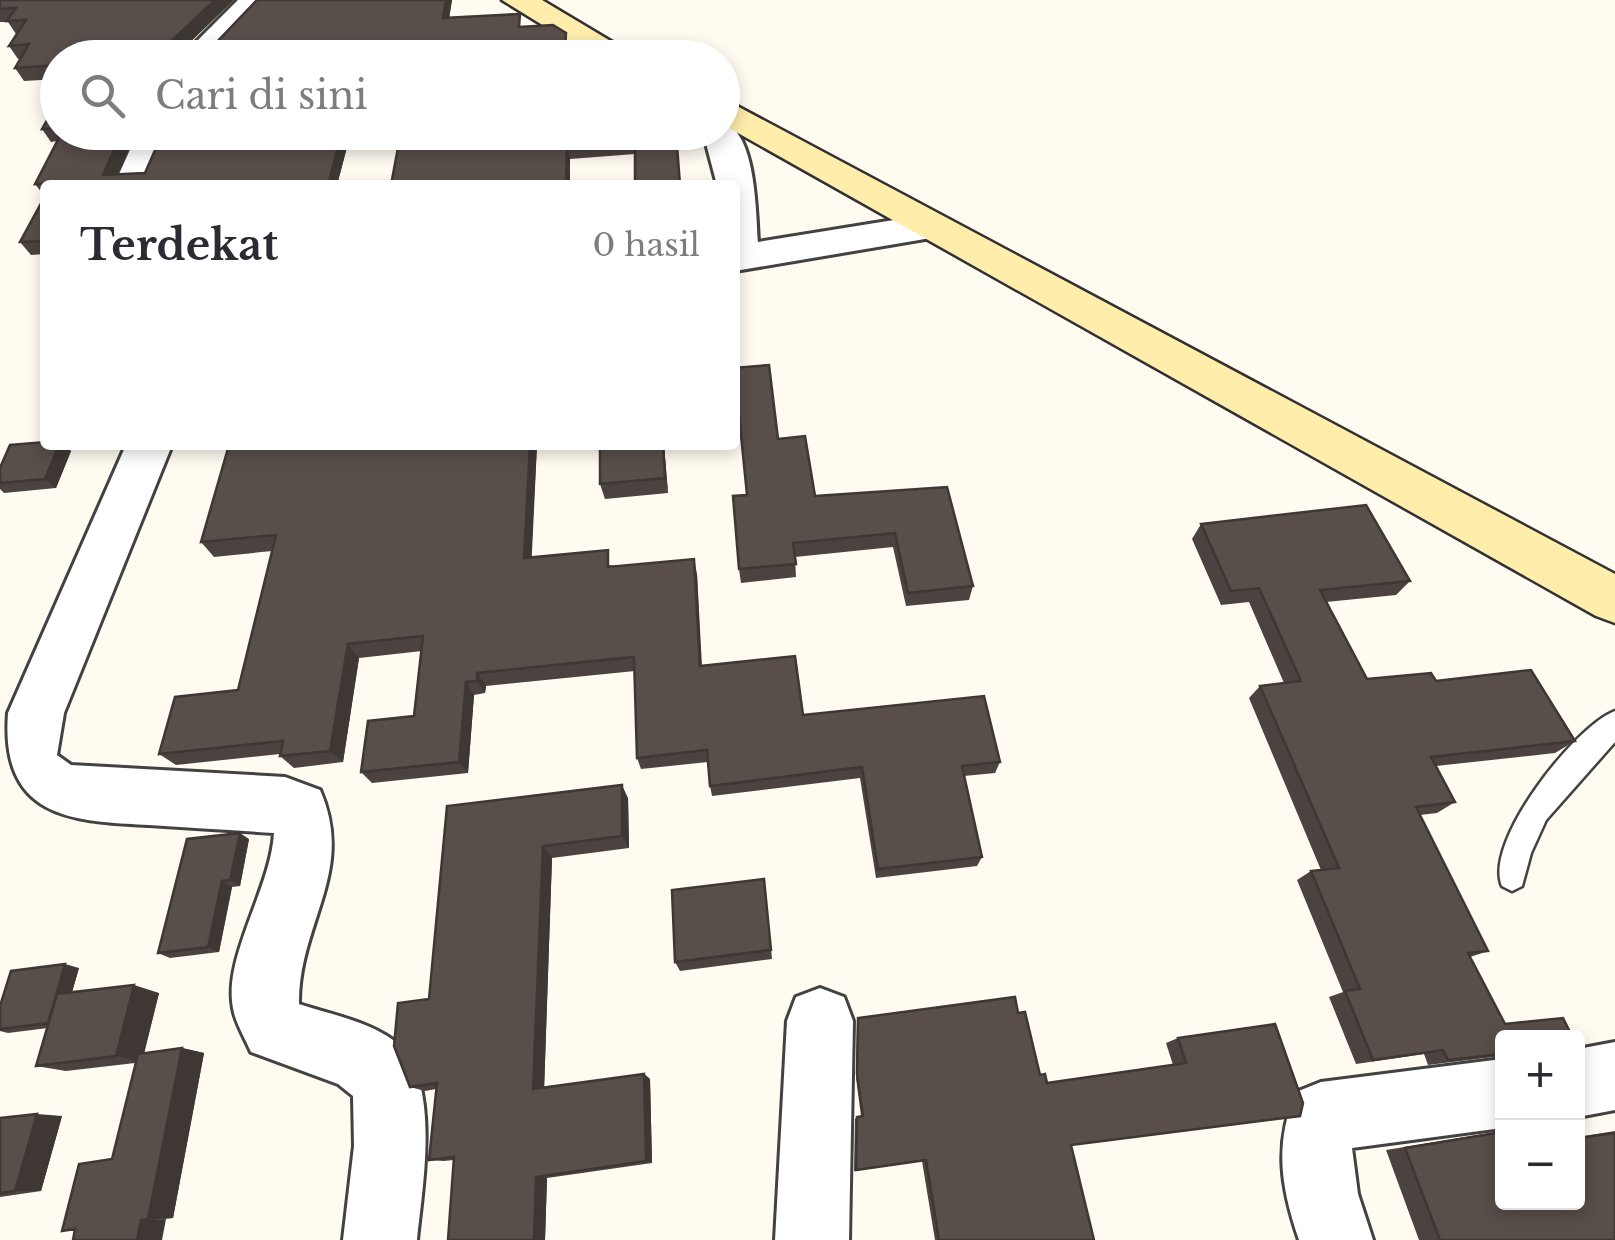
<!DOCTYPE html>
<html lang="id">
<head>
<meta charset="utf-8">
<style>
  :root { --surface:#fff; --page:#f2f2f3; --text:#2b2b33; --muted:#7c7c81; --line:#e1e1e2 }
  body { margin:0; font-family:"Libre Baskerville",serif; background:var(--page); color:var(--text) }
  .controls { position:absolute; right:30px; bottom:30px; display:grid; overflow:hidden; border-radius:10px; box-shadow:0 5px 15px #0003 }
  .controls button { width:90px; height:90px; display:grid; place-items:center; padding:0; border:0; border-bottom:2px solid var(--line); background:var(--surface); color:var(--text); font:50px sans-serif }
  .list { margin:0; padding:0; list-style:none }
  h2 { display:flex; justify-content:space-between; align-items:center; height:130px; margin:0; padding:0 40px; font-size:42px }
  h2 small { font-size:32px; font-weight:400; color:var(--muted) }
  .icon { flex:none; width:55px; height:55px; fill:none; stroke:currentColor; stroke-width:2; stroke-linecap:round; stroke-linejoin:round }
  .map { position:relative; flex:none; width:1615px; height:1240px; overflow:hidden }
  .search { position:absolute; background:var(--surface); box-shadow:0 5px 15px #0003; left:40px; top:40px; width:700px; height:110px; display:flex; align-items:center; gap:25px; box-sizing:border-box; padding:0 35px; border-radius:55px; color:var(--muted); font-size:38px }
  .panel { position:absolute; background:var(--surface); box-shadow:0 5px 15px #0003; left:40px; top:180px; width:700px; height:270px; border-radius:10px }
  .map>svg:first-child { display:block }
</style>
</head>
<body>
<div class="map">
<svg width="1615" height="1240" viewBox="0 0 1615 1240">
  <rect width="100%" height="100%" fill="#fffbf1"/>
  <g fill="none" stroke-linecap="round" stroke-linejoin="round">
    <defs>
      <path id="service" d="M1615,711V742L1546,820L1531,853L1522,886L1512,891L1502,886C1483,842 1575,726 1615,711Z"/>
      <path id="minor" d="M238,0H271L215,58H180Z
        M722,122C756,130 756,213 758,242L931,214L945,218L950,226L945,234L931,238L735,271V185H717L703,132H722Z
        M138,132H173L150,185H114Z
        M126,445H172L64,713L57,755L71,765L285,777L320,790C356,872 298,924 299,1004C329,1014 367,1021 393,1040C443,1075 422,1188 417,1240H343L354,1146L353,1096L338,1084L251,1052C245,1038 235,1022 233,1008C223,957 271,888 274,833C232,830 191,828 149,825C74,821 0,820 8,713Z
        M820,988L844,997L853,1021L849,1240H775L787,1021L796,997Z
        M1615,1042V1110L1578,1117V1049Z
        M1502,1059V1128L1352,1148L1358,1194L1373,1240H1299C1281,1187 1274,1145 1296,1092L1321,1082Z"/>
      <path id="secondary" d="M502,0H542L639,58H596Z
        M722,98L1615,574V623L1596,616L722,124Z"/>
    </defs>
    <!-- service casing -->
    <use href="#service" stroke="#424242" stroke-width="5"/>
    <!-- minor casing -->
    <use href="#minor" stroke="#424242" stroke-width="6"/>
    <!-- secondary casing -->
    <use href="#secondary" stroke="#313131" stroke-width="5"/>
    <!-- service -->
    <use href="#service" fill="#fff" fill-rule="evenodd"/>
    <!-- minor -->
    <use href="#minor" fill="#fff" fill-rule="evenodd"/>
    <!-- secondary -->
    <use href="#secondary" fill="#ffedac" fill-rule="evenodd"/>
  </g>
  <!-- wall -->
  <path fill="#4c4340" d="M0,0L185,48H211L257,0H452L449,18L523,27L569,46V51L585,50L586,58H58V79L24,81L15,68L21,58L18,59L9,46L16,34L8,22H0Z
    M58,101V132H136L118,174L145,173L351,132L337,185H45V254L31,255L20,242L45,197L35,184L57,141L51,142L42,129Z
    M401,132H634L635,154L570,159Z
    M735,368L815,496L947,487L973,586L969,600L906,606L893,547L795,557L796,577L741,583L739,569L747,495L740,430H735Z
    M229,445H537L531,557L697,574L702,666L803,715L1000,762L995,773L964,776L982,857L977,866L876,878L860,778L712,796L710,786L708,762L641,769L637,758L635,671L486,686L485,693L474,695L468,773L372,783L361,772L414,716L422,651L359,658L343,762L294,768L280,756V754L176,765L159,754L238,690L272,551L214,557L201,542Z
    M591,445H664L668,493L605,499L600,484V448H592Z
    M71,451L56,488L4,493L0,489V468Z
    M1201,524L1410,581L1396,595L1326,602L1367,679L1436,681L1575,741L1555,753L1436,766L1455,802L1437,813L1420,815L1488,951L1470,957L1502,1038V1056L1428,1065L1424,1054L1356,1064L1329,997L1343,992L1297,880L1311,871L1321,870L1249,698L1260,686L1284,683L1249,602L1221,605L1192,539Z
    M628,798L629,848L552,858L544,1088L644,1074L650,1079L652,1163L547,1178L545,1240L454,1160L444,1161L429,1160L436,1089L425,1091L410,1087L429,999L447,806Z
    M249,839L240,886L232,887L219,952L170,958L158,953Z
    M764,879L772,959L680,971L675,962Z
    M79,968L72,992L159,993L144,1053L182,1048L204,1053L173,1218L62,1231L112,1159L135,1063L66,1071L36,1066L48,1028L8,1033L0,1031V1006Z
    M1018,1013L1040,1075L1047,1083L1173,1065L1166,1043L1178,1038L1275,1024L1071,1146L1094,1240H935L922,1161L854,1171L855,1119L857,1117L861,1116L856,1078L857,1023L858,1018Z
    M62,1116L41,1191L0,1197V1118Z
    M1502,1131V1202H1578V1137L1615,1131V1240H1419L1386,1150Z"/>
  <!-- shaded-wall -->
  <path fill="#3e3734" d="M215,0H234L177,55L170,48V42Z
    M446,0H452L447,31L443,18Z
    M122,132H136L113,185L103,175Z
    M342,132H351L337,185H328Z
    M567,146L570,159V185H566Z
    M59,445H65L71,451L56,488L45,479Z
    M530,445H537L531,573L524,558Z
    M663,445H664L668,493L665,478Z
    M694,559L697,574L702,679L700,666Z
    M348,644L359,658L343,762L330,751Z
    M477,673L486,686L485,693L477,681Z
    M466,682L474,695L468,773L459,762Z
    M622,785L628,798L629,848L622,836Z
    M240,833L249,839L240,886L230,880Z
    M543,846L552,858L544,1093L533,1089Z
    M222,881L232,887L219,952L208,947Z
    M65,964L79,968L62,1026L48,1023Z
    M134,985L159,993L142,1062L116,1056Z
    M182,1048L204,1053L173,1218L148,1219Z
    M644,1074L650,1079L652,1163L646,1161Z
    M37,1114L62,1116L41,1191H15Z
    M536,1177L547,1178L545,1240H534Z
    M166,1219L162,1240H137L141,1220Z"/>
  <!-- building -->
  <path fill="#584e4a" stroke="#3e3734" stroke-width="2.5" d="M0,0H215L170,42V48H211L257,0H446L443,18L520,14L519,27L553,25L566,33L565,51L585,50V58H58V65L15,68L29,44L9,46L26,20L7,21L16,8L0,9Z
    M58,101V128L42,129Z
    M62,132H122L103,175L145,173L163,132H342L328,185H51L52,183L35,184Z
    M401,132H632V141L567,146L566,185H391Z
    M635,132H676L680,185H635Z
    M45,196V241L20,242Z
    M769,365L778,439L805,436L815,496L947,487L973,586L908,593L895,533L793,543L796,564L739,569L733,496L747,495L739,415H735V368Z
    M45,442V445H59L45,479L0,483V468L10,445Z
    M229,445H530L524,558L608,550V567L694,559L700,666L795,656L803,715L984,696L1000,762L962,766L982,857L878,869L862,767L710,786L707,750L637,758L634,657L477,673V681L466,682L459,762L361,772L368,721L414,716L423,636L348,644L330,751L280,756L283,741L159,754L175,697L238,690L276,535L201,542Z
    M600,445H663L665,478L600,484Z
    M1366,505L1410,581L1320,590L1367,679L1431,673L1436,681L1531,670L1575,741L1431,757L1455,802L1416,807L1488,951L1468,953L1505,1024L1563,1018L1573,1038H1502V1054L1448,1060L1443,1050L1373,1060L1345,991L1360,989L1311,871L1339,868L1260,686L1301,681L1259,588L1231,591L1201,524Z
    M622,785V836L543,846L533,1089L644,1074L646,1161L536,1177L534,1240H448L454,1157L429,1160L437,1083L410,1087L394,1046L398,1003L429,999L447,806Z
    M240,833L230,880L222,881L208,947L158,953L187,839Z
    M764,879L771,950L675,962L672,890Z
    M65,964L48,1023L0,1029V1006L11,971Z
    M134,985L116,1056L36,1066L57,994Z
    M1015,997L1018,1013L1025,1012L1040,1075L1045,1074L1047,1083L1186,1063L1178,1038L1275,1024L1303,1103L1300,1116L1071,1145L1094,1240H939L926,1160L856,1170L857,1117L863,1116L857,1074L858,1018Z
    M182,1048L148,1219L141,1220L137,1240H73L75,1229L62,1231L79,1164L112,1159L138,1054Z
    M37,1114L15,1191L0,1193V1118Z
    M1502,1132V1202H1578V1138L1615,1133V1240H1440L1405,1148Z"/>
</svg>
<div class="controls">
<button>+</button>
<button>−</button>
</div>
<div class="search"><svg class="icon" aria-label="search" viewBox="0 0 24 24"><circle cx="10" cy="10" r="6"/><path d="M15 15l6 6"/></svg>Cari di sini</div>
<section class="panel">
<h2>Terdekat<small>0 hasil</small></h2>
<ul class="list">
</ul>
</section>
</div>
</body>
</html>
